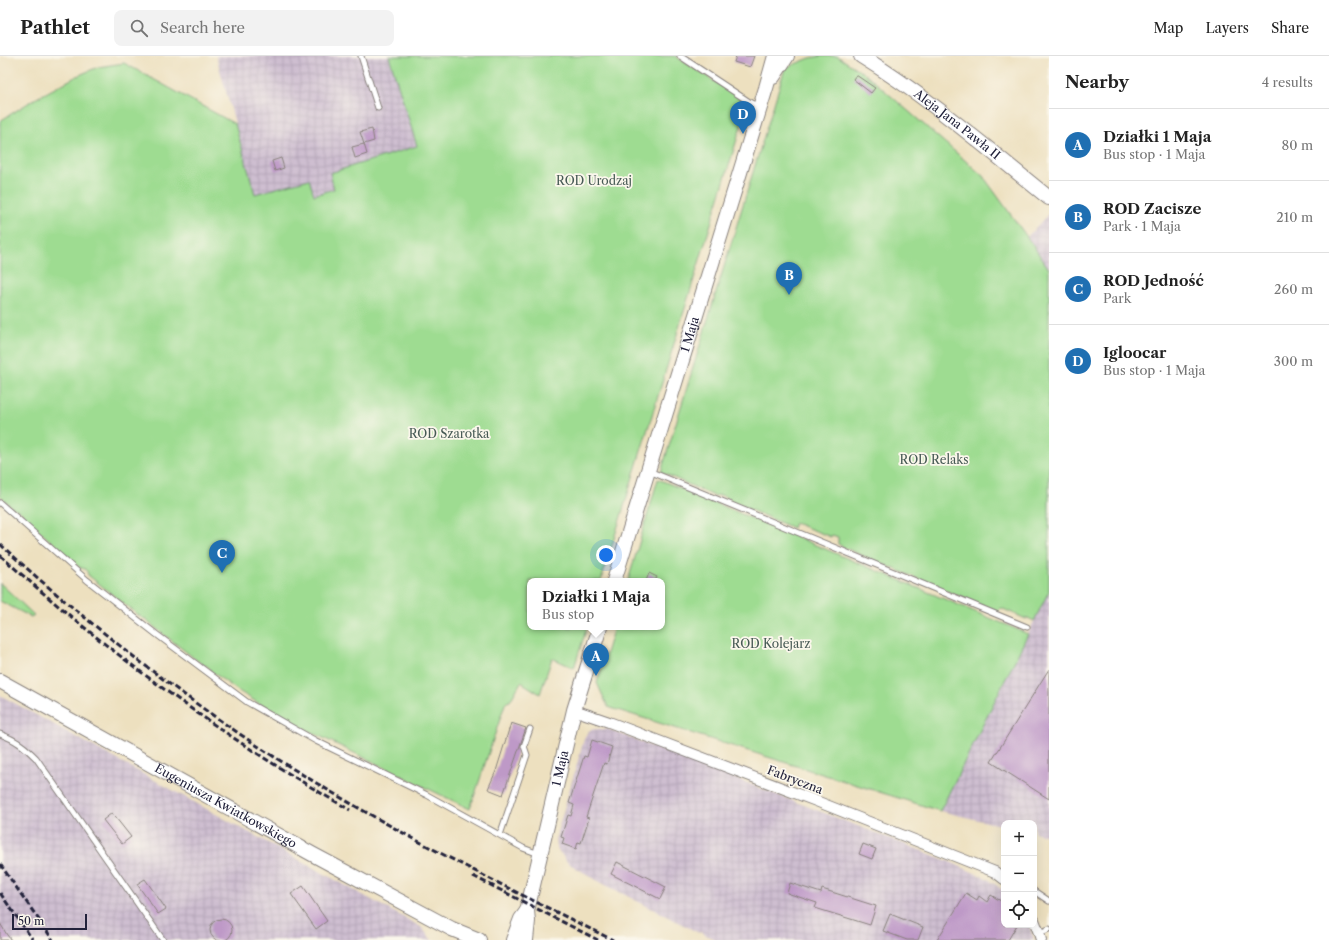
<!DOCTYPE html>
<html lang="en">
<head>
<meta charset="utf-8">
<style>
  :root { --surface:#fff; --page:#f2f2f2; --text:#222; --muted:#767676; --line:#e0e0e0; --accent:#1f6fb2 }
  body { margin:0; font-family:"Libre Caslon Text",serif; background:var(--page); color:var(--text) }
  .controls { position:absolute; right:12px; bottom:12px; display:grid; overflow:hidden; border-radius:8px; box-shadow:0 4px 16px #0002 }
  .controls button { width:36px; height:36px; display:grid; place-items:center; padding:0; border:0; border-bottom:1px solid var(--line); background:var(--surface); color:var(--text); font:20px sans-serif }
  .scale { position:absolute; left:12px; bottom:10px; width:75px; box-sizing:border-box; padding-left:4px; border:2px solid #22223b; border-top:0; font-size:11px; line-height:14px; white-space:nowrap; color:#22223b; -webkit-text-stroke:3px #fbf7ec; paint-order:stroke }
  .you { position:absolute; left:606px; top:499px; width:14px; height:14px; margin:-10px; border:3px solid #fff; border-radius:50%; background:#1a73e8; box-shadow:0 0 0 6px #1a73e833 }
  .badge { display:grid; place-items:center; width:26px; height:26px; border-radius:50%; background:var(--accent); color:#fff; font-size:13px; font-weight:700 }
  .pin { position:absolute; translate:-50% -33px; filter:drop-shadow(0 1px 2px #0008) }
  .pin::after { content:''; position:absolute; top:21px; width:14px; height:12px; background:inherit; clip-path:polygon(0 0,100% 0,50% 100%) }
  .popup { position:absolute; left:527px; top:522px; width:138px; height:52px; box-sizing:border-box; display:grid; place-content:center; border-radius:8px; background:var(--surface); filter:drop-shadow(0 1px 3px #0005); font-size:13px; white-space:nowrap; color:var(--muted) }
  .popup b { font-size:15px; color:var(--text) }
  .popup::after { content:''; position:absolute; left:50%; top:100%; margin-left:-8px; border:8px solid transparent; border-top-color:var(--surface) }
  .list { margin:0; padding:0; list-style:none }
  h2 { display:flex; justify-content:space-between; align-items:center; height:52px; margin:0; padding:0 16px; font-size:17px }
  h2 small { font-size:13px; font-weight:400; color:var(--muted) }
  .list li { display:grid; grid-template-columns:26px 1fr auto; gap:12px; align-items:center; box-sizing:border-box; height:72px; padding:0 16px; border-top:1px solid var(--line) }
  .list b { display:block; font-size:15px; white-space:nowrap }
  .list p { margin:0; font-size:13px; white-space:nowrap; color:var(--muted) }
  .list em { font-size:13px; font-style:normal; color:var(--muted) }
  .icon { flex:none; width:22px; height:22px; fill:none; stroke:currentColor; stroke-width:2; stroke-linecap:round; stroke-linejoin:round }
  .map { position:relative; flex:none; width:1049px; height:884px; overflow:hidden }
  header { display:flex; align-items:center; gap:24px; box-sizing:border-box; height:56px; padding:0 20px; background:var(--surface); border-bottom:1px solid var(--line) }
  header strong { font-size:19px }
  nav { display:flex; gap:22px; margin-inline-start:auto; font-size:14px }
  .search { width:280px; height:36px; background:var(--page); display:flex; align-items:center; gap:10px; box-sizing:border-box; padding:0 14px; border-radius:8px; color:var(--muted); font-size:15px }
  main { display:flex }
  aside { flex:1; background:var(--surface) }
  .map>svg:first-child { display:block }
</style>
</head>
<body>
<header>
<strong>Pathlet</strong>
<div class="search"><svg class="icon" aria-label="search" viewBox="0 0 24 24"><circle cx="10" cy="10" r="6"/><path d="M15 15l6 6"/></svg>Search here</div>
<nav><a>Map</a><a>Layers</a><a>Share</a></nav>
</header>
<main>
<div class="map">
<svg width="1049" height="884" viewBox="0 0 1049 884">
  <defs>
    <pattern id="industrial-grid" width="8" height="8" patternUnits="userSpaceOnUse"><rect width="8" height="8" fill="#cebed0"/><path d="M0 4h8M4 0v8" fill="none" stroke="#b1a3b4"/></pattern>
  </defs>
  <rect width="100%" height="100%" fill="#fbf7ec"/>
  <filter id="ink" filterUnits="userSpaceOnUse"><feTurbulence type="fractalNoise" baseFrequency=".025" numOctaves="2"/><feDisplacementMap in="SourceGraphic" scale="8" xChannelSelector="R" yChannelSelector="G"/><feConvolveMatrix kernelMatrix="1 2 1 2 8 2 1 2 1" color-interpolation-filters="sRGB"/></filter>
  <filter id="wash" filterUnits="userSpaceOnUse"><feTurbulence type="fractalNoise" baseFrequency=".012" numOctaves="4" result="noise"/><feDisplacementMap in="SourceGraphic" scale="16" xChannelSelector="R" yChannelSelector="G"/><feGaussianBlur stdDeviation="0.9" result="paint"/><feColorMatrix in="noise" values="0 0 0 0 0 0 0 0 0 0 0 0 0 0 0 0 0 1.4 0 .05"/><feComposite in="paint" operator="in"/></filter>
  <g filter="url(#wash)">
    <rect width="100%" height="100%" fill="#ede0bf"/>
    <!-- industrial -->
    <path fill="url(#industrial-grid)" d="M216,0H389L417,90L330,117L334,133L314,139L309,123L255,138Z
      M1049,157V213L1027,181Z
      M1049,535V780L1034,776V767H1004V770L940,755Z
      M0,639L421,871L432,884H0Z
      M595,673H608L948,805L988,823L1004,835V869H1029L1034,884H716L700,876L699,877L598,825L568,807L558,794L555,784L585,680L590,674Z"/>
    <!-- garden -->
    <path fill="#9edc91" stroke="#607f66" d="M389,0H675L745,45L746,54L601,525H530V571H587L574,612L552,602L540,638L521,626L510,645L507,646L505,648L470,753L307,674L275,657V654L270,652L268,653L237,634L211,615C210,612 207,609 203,609L149,567L146,563L142,562L88,519C87,514 85,512 80,512L24,461C22,455 19,455 15,453C9,450 4,443 0,439V65L33,44L77,20L98,11L124,7L235,68L255,138L309,123L314,139L334,133L330,117L417,90Z
      M821,0H837L868,20L983,120L1027,181L1049,213V535L1034,565L1028,562L1026,563L1001,552L997,556L845,492L838,488V481L832,479L831,481L795,467L793,472L732,446C727,440 722,438 714,440L661,416L785,12L810,2Z
      M658,423L1028,578L940,755L608,651L597,627L614,571H662V525H628Z
      M0,527L34,559L31,561L0,545Z"/>
    <g id="blocks">
      <!-- building -->
      <path fill="#be99c7" d="M736,0H754L750,11L734,6Z
        M856,19L875,32L871,37L853,23Z
        M372,73L374,85L364,88L367,98L355,102L352,91L364,88L360,76Z
        M281,102L284,112L275,115L272,105Z
        M649,517L657,521L655,525H646Z
        M1049,613V743L991,706Z
        M511,667L526,672L503,739L488,733L496,715Z
        M592,684L612,691L607,708L604,707L586,761L589,762L581,787L578,786L576,793L562,788L564,782L561,781L568,759L571,760L574,749L569,747L584,700L587,701Z
        M112,757L131,781L122,788L103,764Z
        M863,788L876,793L872,803L859,798Z
        M617,806L666,831L660,843L611,818Z
        M145,823L166,853L158,858L137,828Z
        M790,827L821,837L822,833L876,850L870,869L815,852L817,847L787,837Z
        M303,830L327,865L316,873L291,838Z
        M966,837L977,844L979,840L987,846L991,839L1004,847V869H1017L1008,884H937Z
        M890,858L923,871L918,884H907L883,875Z
        M210 874a11 11 0 1 1 22 0a11 11 0 1 1-22 0Z
        M0,867L7,879L11,884H0Z"/>
    </g>
  </g>
  <g filter="url(#ink)">
    <use href="#blocks" fill-opacity="0" stroke="#88817d" stroke-width="1"/>
    <g fill="none" stroke-linecap="round" stroke-linejoin="round">
      <defs>
        <path id="lane" d="M361,0L378,52
          M680,0L751,47L759,50
          M649,415L1027,571
          M0,447L87,524L156,578L247,646L316,685L427,739L523,792L539,798
          M0,678C16,684 24,690 36,702L163,884
          M500,779L527,699L524,690L530,673
          M1034,835L1049,845
          M1039,877L1049,873"/>
        <path id="street" d="M574,654L609,666L816,745L995,816L1004,823
          M1034,864L1039,877L1041,884"/>
        <g id="secondary">
          <path id="s1" d="M861,0C928,41 988,93 1049,142"/>
          <path d="M773,21L787,0"/>
          <path id="s2" d="M614,525L766,32L775,0"/>
          <path id="s3" d="M0,625L312,798L452,873L479,884"/>
          <path id="s4" d="M513,884L521,863L527,855L574,654L600,571"/>
          <path d="M526,884L528,865L527,855"/>
        </g>
      </defs>
      <!-- lane casing -->
      <use href="#lane" stroke="#88817d" stroke-width="7"/>
      <!-- street casing -->
      <use href="#street" stroke="#88817d" stroke-width="12"/>
      <!-- secondary casing -->
      <use href="#secondary" stroke="#88817d" stroke-width="16"/>
      <!-- lane -->
      <use href="#lane" stroke="#fff" stroke-width="5"/>
      <!-- street -->
      <use href="#street" stroke="#fff" stroke-width="10"/>
      <!-- secondary -->
      <use href="#secondary" stroke="#fff" stroke-width="14"/>
      <!-- rail -->
      <path stroke="#22223b" stroke-width="3" stroke-dasharray="6 3" stroke-linecap="butt" d="M0,488C44,529 91,567 138,604C194,647 253,689 313,725C410,784 511,834 613,884
        M0,499C107,596 224,682 350,754
        M0,808L53,884
        M473,820L598,884
        M0,837L33,884"/>
    </g>
  </g>
  <g text-anchor="middle" stroke-width="3.5" stroke-linejoin="round" paint-order="stroke">
    <!-- street labels -->
    <g font-size="12" fill="#22223b" stroke="#fbf7ec">
      <text dy="4" stroke="none"><textPath href="#s1" startOffset="118">Aleja Jana Pawła II</textPath></text>
      <text dy="4" stroke="none"><textPath href="#s2" startOffset="258">1 Maja</textPath></text>
      <text dy="4" stroke="none"><textPath href="#s4" startOffset="179">1 Maja</textPath></text>
      <text transform="translate(795 724) rotate(21)" y="4">Fabryczna</text>
      <text dy="4" stroke="none"><textPath href="#s3" startOffset="258">Eugeniusza Kwiatkowskiego</textPath></text>
    </g>
    <!-- park labels -->
    <g font-size="12" fill="#475a55" stroke="#fbf7ec">
      <text x="594" y="129">ROD Urodzaj</text>
      <text x="449" y="382">ROD Szarotka</text>
      <text x="934" y="408">ROD Relaks</text>
      <text x="771" y="592">ROD Kolejarz</text>
    </g>
  </g>
</svg>
<div class="controls">
<button>+</button>
<button>−</button>
<button><svg class="icon" aria-label="locate" viewBox="0 0 24 24"><circle cx="12" cy="12" r="6"/><path d="M12 2v4M12 18v4M2 12h4M18 12h4"/></svg></button>
</div>
<div class="scale">50 m</div>
<div class="you"></div>
<div class="pin badge" style="left:596px;top:620px">A</div>
<div class="popup"><b>Działki 1 Maja</b>Bus stop</div>
<div class="pin badge" style="left:789px;top:239px">B</div>
<div class="pin badge" style="left:222px;top:517px">C</div>
<div class="pin badge" style="left:743px;top:78px">D</div>
</div>
<aside>
<h2>Nearby<small>4 results</small></h2>
<ul class="list">
<li><span class="badge">A</span><div><b>Działki 1 Maja</b><p>Bus stop · 1 Maja</p></div><em>80 m</em></li>
<li><span class="badge">B</span><div><b>ROD Zacisze</b><p>Park · 1 Maja</p></div><em>210 m</em></li>
<li><span class="badge">C</span><div><b>ROD Jedność</b><p>Park</p></div><em>260 m</em></li>
<li><span class="badge">D</span><div><b>Igloocar</b><p>Bus stop · 1 Maja</p></div><em>300 m</em></li>
</ul>
</aside>
</main>
</body>
</html>
